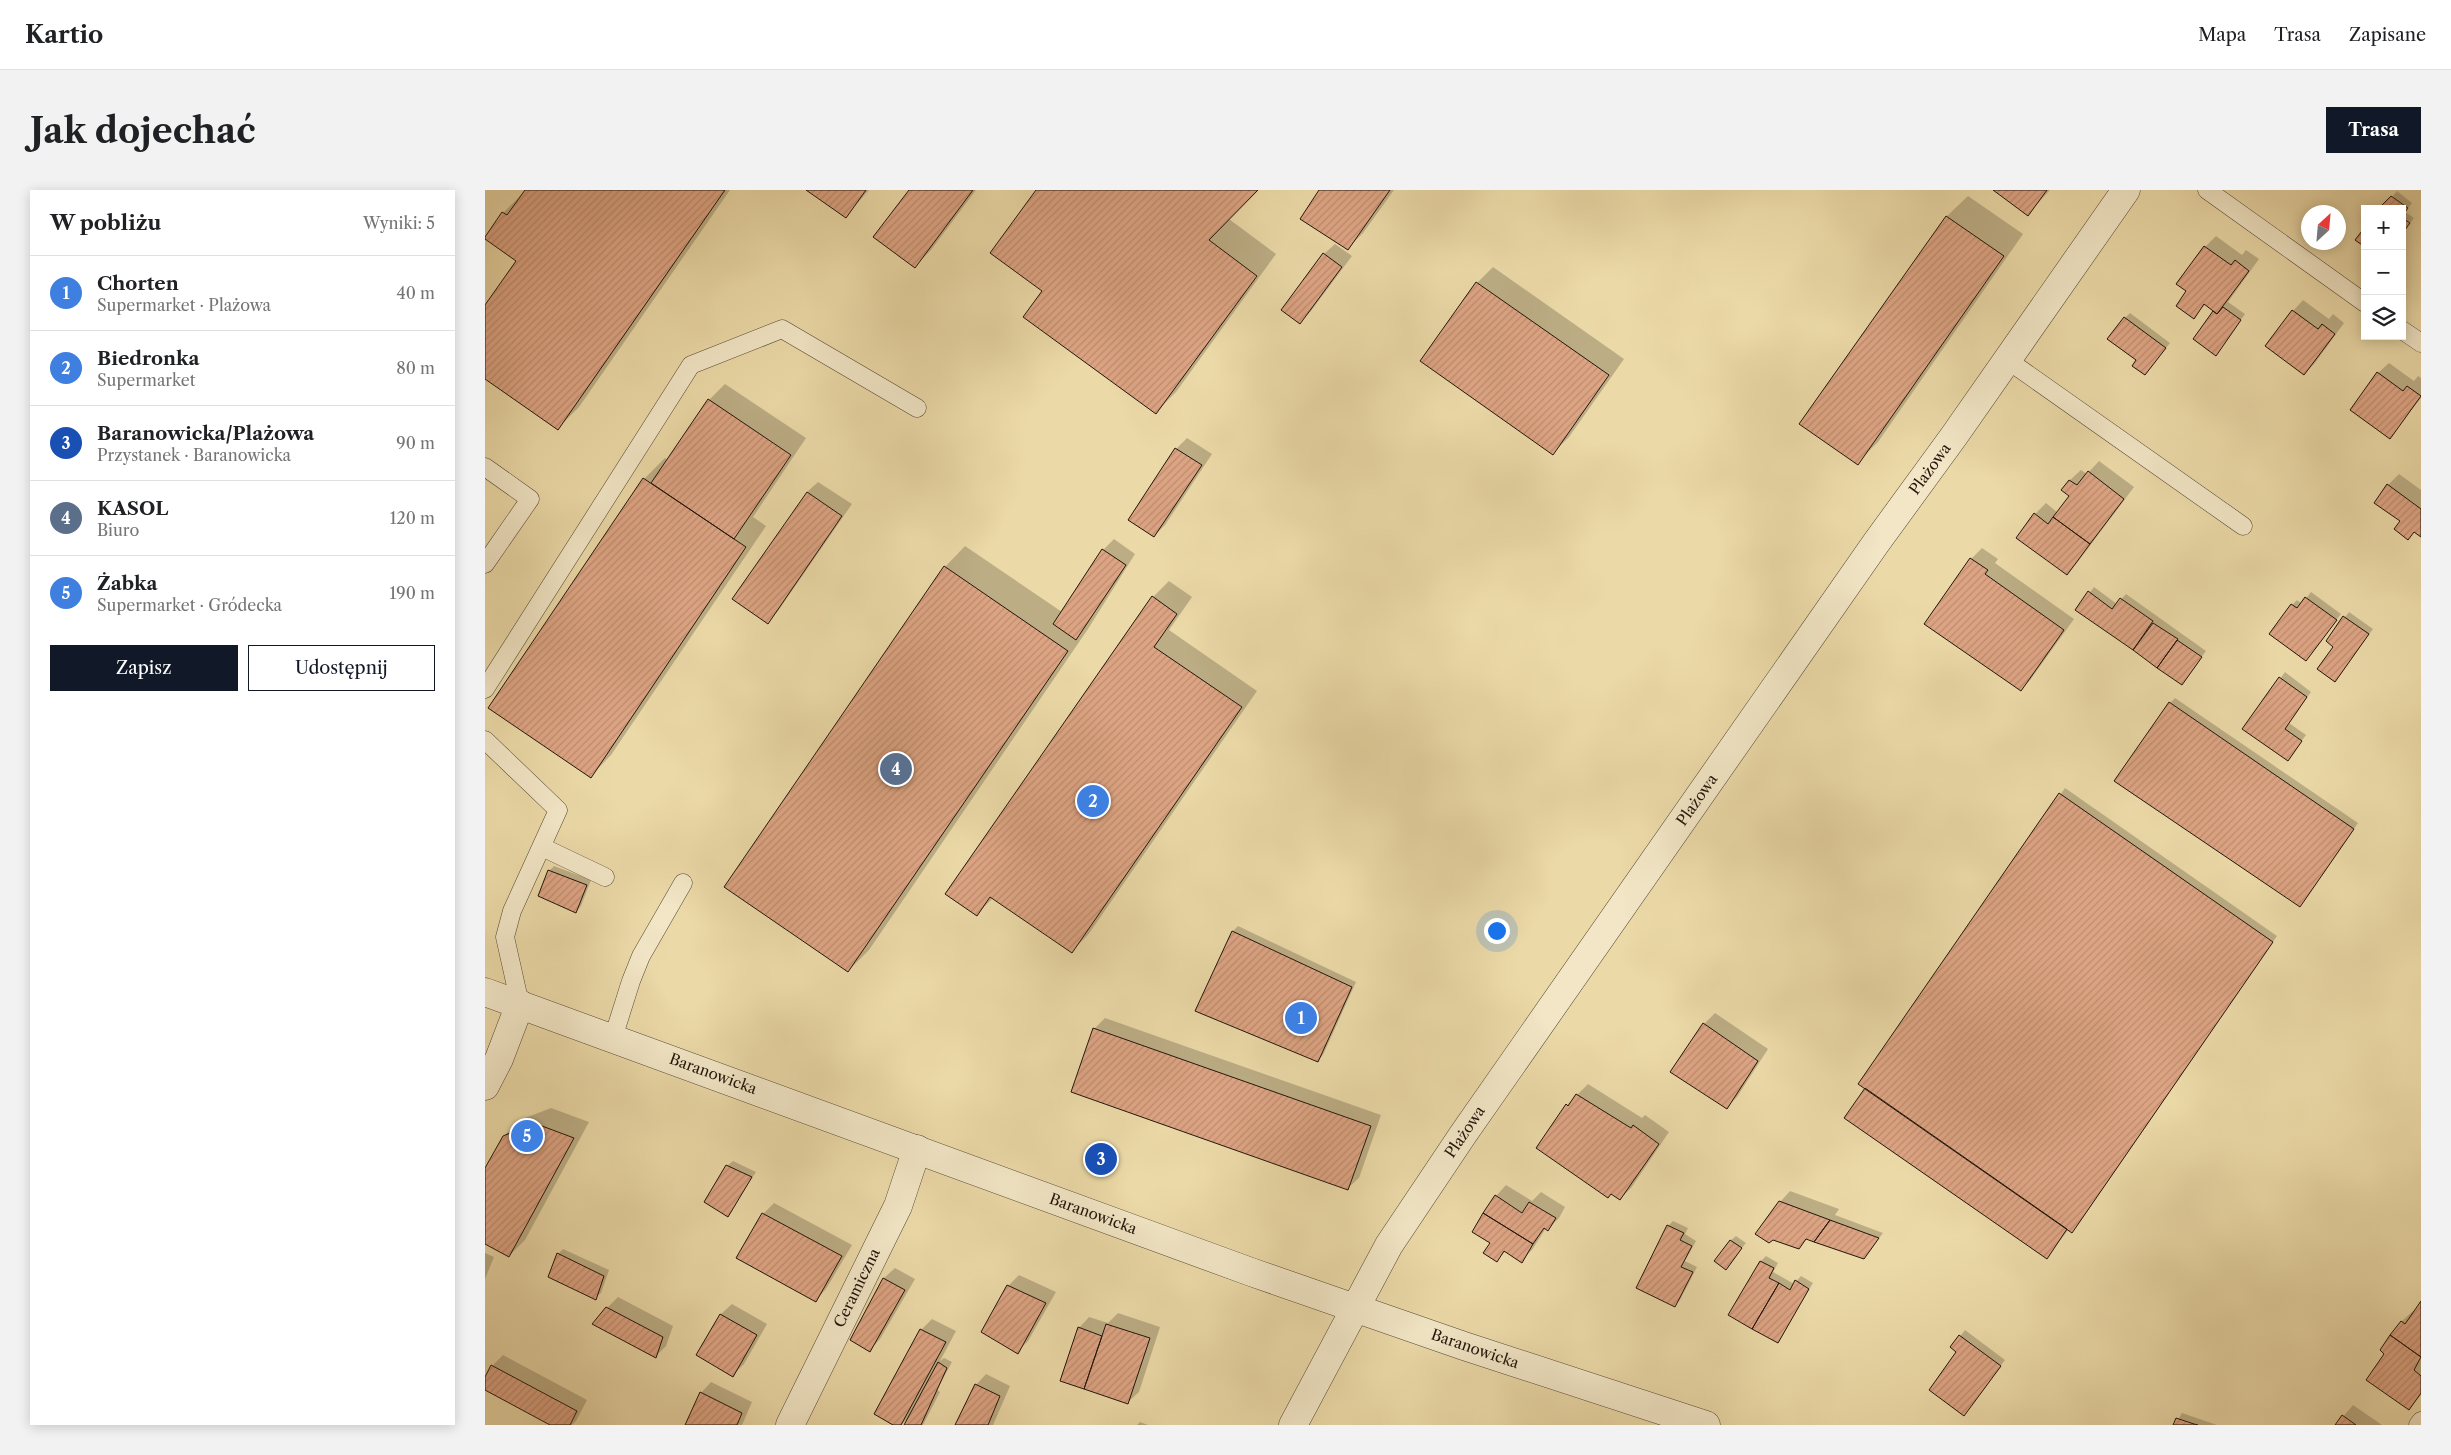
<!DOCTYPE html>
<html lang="pl">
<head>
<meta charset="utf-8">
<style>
  :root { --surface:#fff; --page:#f2f2f2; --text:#202124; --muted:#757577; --line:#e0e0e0; --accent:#111827 }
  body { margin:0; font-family:"Libre Caslon Text",serif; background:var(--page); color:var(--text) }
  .controls { position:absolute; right:15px; top:15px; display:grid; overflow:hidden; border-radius:0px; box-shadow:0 2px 12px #0003 }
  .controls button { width:45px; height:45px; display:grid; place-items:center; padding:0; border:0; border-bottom:1px solid var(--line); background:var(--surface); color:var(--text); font:25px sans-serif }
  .compass { position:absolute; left:1816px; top:15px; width:45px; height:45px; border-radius:50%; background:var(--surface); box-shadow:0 2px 12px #0003; rotate:26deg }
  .you { position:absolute; left:1011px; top:740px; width:18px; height:18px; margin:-12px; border:4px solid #fff; border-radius:50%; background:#1a73e8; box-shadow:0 0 0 8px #1a73e833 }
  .badge { display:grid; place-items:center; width:32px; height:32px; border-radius:50%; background:var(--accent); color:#fff; font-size:16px; font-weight:700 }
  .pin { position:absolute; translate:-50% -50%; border:2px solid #fff; box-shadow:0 1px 5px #0006 }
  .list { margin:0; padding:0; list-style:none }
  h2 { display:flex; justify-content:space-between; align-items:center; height:65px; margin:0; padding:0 20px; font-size:21px }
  h2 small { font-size:16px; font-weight:400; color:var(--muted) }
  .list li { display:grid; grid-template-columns:32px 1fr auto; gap:15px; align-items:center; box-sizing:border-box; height:75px; padding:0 20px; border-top:1px solid var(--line) }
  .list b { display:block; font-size:19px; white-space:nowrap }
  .list p { margin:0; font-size:16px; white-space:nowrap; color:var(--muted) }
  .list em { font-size:16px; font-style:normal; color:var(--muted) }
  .actions { display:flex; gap:10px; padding:15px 20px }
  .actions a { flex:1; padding:11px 0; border:1px solid var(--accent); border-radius:0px; text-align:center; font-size:18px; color:var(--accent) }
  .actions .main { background:var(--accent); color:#fff }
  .icon { flex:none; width:28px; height:28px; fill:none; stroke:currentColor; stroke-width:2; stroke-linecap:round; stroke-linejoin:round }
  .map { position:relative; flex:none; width:1936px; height:1235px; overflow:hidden; border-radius:0px }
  header { display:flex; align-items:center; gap:30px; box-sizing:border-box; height:70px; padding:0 25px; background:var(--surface); border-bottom:1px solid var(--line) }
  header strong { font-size:24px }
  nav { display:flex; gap:28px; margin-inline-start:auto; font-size:18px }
  .intro { display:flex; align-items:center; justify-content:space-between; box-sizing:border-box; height:120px; padding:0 30px }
  h1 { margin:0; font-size:35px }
  .button { padding:12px 22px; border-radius:0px; background:var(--accent); color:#fff; font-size:18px; font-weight:700 }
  main { display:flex; gap:30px; padding:0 30px }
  aside { flex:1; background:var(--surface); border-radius:0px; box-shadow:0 2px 12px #0003 }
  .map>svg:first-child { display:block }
</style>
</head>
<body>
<header>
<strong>Kartio</strong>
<nav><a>Mapa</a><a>Trasa</a><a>Zapisane</a></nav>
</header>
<div class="intro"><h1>Jak dojechać</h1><a class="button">Trasa</a></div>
<main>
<aside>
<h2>W pobliżu<small>Wyniki: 5</small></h2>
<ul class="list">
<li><span class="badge" style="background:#3f7fe0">1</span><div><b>Chorten</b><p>Supermarket · Plażowa</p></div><em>40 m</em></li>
<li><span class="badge" style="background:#3f7fe0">2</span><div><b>Biedronka</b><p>Supermarket</p></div><em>80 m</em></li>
<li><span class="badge" style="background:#1a4fb4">3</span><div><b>Baranowicka/Plażowa</b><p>Przystanek · Baranowicka</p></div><em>90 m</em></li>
<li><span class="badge" style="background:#5c6f8a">4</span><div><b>KASOL</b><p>Biuro</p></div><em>120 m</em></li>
<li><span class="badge" style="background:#3f7fe0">5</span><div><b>Żabka</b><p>Supermarket · Gródecka</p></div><em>190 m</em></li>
</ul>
<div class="actions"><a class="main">Zapisz</a><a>Udostępnij</a></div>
</aside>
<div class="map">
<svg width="1936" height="1235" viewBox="0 0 1936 1235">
  <defs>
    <pattern id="building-hatch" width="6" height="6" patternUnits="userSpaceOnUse" patternTransform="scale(1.25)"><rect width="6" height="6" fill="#dda483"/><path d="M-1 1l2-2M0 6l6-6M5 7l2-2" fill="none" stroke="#bd8c70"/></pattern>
  </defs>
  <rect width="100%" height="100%" fill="#ebd9a7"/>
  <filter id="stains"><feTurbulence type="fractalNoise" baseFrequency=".004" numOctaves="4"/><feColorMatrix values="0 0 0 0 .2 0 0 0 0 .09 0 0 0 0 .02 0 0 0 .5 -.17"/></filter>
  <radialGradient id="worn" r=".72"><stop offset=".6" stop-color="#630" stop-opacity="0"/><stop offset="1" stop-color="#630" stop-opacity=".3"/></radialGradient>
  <!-- shadow -->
  <path fill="#0003" d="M41,0H245L94,217L73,238L0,187V117L33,71L1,48L18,23Z
    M323,0H384L361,26Z
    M425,0H491L446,60L430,76Z
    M552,0H772L744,29L791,64L691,202L671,222L558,101Z
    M836,0H909L878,43L862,59Z
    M1510,0H1565L1543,24Z
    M1912,1L1927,13L1920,22L1929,28L1917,44V19L1907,7Z
    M1483,6L1538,44L1393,252L1372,273L1316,234L1462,26Z
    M1731,46L1757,65L1761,60L1774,69L1743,112L1760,124L1735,159L1710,148L1729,121L1721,114L1708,127L1703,101L1693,94L1720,57Z
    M850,54L867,66L826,121L815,132L839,64Z
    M1008,77L1139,169L1084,247L1068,263L992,93Z
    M1818,110L1844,129L1848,124L1859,133L1830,173L1819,184L1808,121Z
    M1645,123L1685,153L1660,184L1640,128Z
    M1904,173L1929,191L1933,186L1936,188V208L1905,247L1893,183Z
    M240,194L321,248L268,327L281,336L126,565L106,586L4,518L159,289L180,268L183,270L224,210Z
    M702,248L727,264L680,335L669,346L691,259Z
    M1614,271L1649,297L1592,373L1582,384L1550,324L1561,313L1573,323L1586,306L1578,300L1585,290L1596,280L1602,284Z
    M1914,284L1936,300V346L1930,341L1923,348L1903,295Z
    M333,292L367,314L293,421L282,432L322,302Z
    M629,349L650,364L603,439L384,760L363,781L460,377L480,356L577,422L618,360Z
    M1497,358L1513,369L1510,373L1589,429L1546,489L1536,500L1441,433L1486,369Z
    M684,391L707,407L684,440L772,501L603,745L587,761L509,707L492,724L668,407Z
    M1609,397L1632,414L1641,404L1721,461L1697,493L1592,419Z
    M1826,402L1856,424L1821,469L1807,415L1812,410L1817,414Z
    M1864,422L1888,439L1850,490V456L1842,451Z
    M1800,482L1826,502L1804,533L1821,545L1803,569L1759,538Z
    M1690,508L1873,633L1815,716L1685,513Z
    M1580,598L1792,746L1592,1036L1587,1041L1584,1039L1562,1067L1375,893Z
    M69,676L106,690L96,716L91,722L64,681Z
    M753,736L871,792L838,865L833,870L711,820L748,741Z
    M1230,823L1283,859L1252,907L1241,918L1219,834Z
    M620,828L896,925L874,988L863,998L609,839Z
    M1103,894L1157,928L1160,925L1184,942L1146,998L1135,1009L1053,958L1082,915Z
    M66,918L104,932L40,1050L24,1066L0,1053V980L19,946L35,930Z
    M248,971L271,982L243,1025L242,976Z
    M1021,995L1047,1011L1056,1002L1080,1017L1074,1028L1063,1039L1061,1038L1047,1060L1036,1071L1021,1061L1012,1070L1006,1053L1011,1006Z
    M1305,1001L1354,1019L1350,1025L1398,1043L1379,1068L1322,1048L1313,1057L1295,1012Z
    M289,1013L367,1055L341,1099L331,1110L278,1024Z
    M1188,1031L1203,1038L1200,1044L1211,1051L1200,1071L1212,1077L1195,1110L1190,1116L1183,1036Z
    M1251,1046L1261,1053L1241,1078L1245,1051Z
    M78,1059L124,1080L116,1103L110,1108L73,1064Z
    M0,1063L9,1067L0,1089Z
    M1281,1066L1293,1073L1288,1082L1309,1094L1316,1086L1328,1093L1292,1152L1276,1071Z
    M410,1078L430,1089L395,1149L385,1160L366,1150L399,1088Z
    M534,1085L571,1102L543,1151L532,1162L497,1142L523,1096Z
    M133,1107L188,1136L181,1156L171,1166L122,1118Z
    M1936,1113V1205L1924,1219L1901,1163L1897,1160L1917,1131L1928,1121L1930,1122Z
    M247,1114L282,1134L259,1174L248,1185L212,1165L236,1124Z
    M633,1123L675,1137L654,1202L643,1212L594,1138L604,1127L623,1133Z
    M447,1129L471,1141L455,1171L459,1168L467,1172L452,1200L455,1202L438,1235H420L423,1228L416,1235H410L436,1140Z
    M1480,1140L1520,1170L1484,1219L1473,1161L1467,1157Z
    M18,1165L102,1210L91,1231L87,1235H68L0,1198V1189L7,1176Z
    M501,1184L525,1196L508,1235H471L491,1195Z
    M226,1192L267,1212L257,1235H202L216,1203Z
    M1868,1215L1897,1235H1851Z
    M1697,1223L1732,1235H1690Z
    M655,1232L663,1235H652Z"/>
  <!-- building -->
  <path fill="url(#building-hatch)" stroke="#21150c" d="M40,0H240L73,240L0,189V115L31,71L0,49V47L17,22L22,25Z
    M321,0H381L361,28Z
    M424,0H488L430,78L388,47Z
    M551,0H773L724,50L772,86L671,224L538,127L557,101L505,63Z
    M834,0H905L863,60L815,29Z
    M1508,0H1562L1543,26Z
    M1906,6L1923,18L1917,26V19H1893Z
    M1461,26L1519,66L1373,275L1314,234Z
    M1917,28L1925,33L1917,44Z
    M1880,37V57L1870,50Z
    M1719,56L1746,75L1750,70L1764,81L1732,124L1719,114L1709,129L1691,116L1701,101L1691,94Z
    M838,63L857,77L815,134L796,120Z
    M991,92L1124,185L1068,265L935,171Z
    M1738,117L1756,130L1731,166L1708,149L1728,121L1732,124Z
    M1807,120L1833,139L1837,134L1850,144L1819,185L1780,156Z
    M1639,127L1681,158L1660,185L1647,176L1651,170L1622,149Z
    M1892,182L1918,201L1922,196L1936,206L1905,249L1865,220Z
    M223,209L306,265L249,349L166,293Z
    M690,258L717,275L669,347L643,330Z
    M1603,281L1639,309L1605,354L1568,327L1584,306L1576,300L1584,290L1592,295Z
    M158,288L261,357L106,588L3,518Z
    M1902,294L1936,319V347L1929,342L1923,350L1909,339L1915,331L1889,313Z
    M322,302L357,326L283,434L247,409Z
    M1549,323L1563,334L1568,327L1605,354L1582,385L1531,348Z
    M617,359L641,375L591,450L568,434Z
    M1485,368L1503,380L1500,384L1579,440L1536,501L1439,434Z
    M459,376L583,461L363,782L239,697Z
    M1603,401L1627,419L1635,408L1668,431L1648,460L1590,420Z
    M667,406L692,424L669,457L757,517L587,763L505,707L492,726L460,704Z
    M1820,407L1852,430L1821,471L1784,444L1806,414L1812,418Z
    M1858,426L1884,444L1850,492L1832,479L1848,457L1841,451Z
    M1668,433L1693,449L1672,478L1648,460Z
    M1692,450L1717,467L1697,495L1672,478Z
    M1794,487L1822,507L1800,539L1817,551L1803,571L1757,539Z
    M1684,512L1869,639L1815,717L1629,591Z
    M1574,603L1788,752L1587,1043L1373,894Z
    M63,680L102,695L91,723L53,706Z
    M747,741L867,797L833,872L710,821Z
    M1218,833L1273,871L1242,919L1185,882Z
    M608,838L886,936L863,1000L586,902Z
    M1380,898L1582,1039L1562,1069L1359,928Z
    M1091,904L1146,938L1148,935L1174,954L1135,1010L1126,1004L1123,1008L1051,958L1081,914L1083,916Z
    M49,933L89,948L24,1067L0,1054V978L18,946Z
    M241,975L267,987L243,1027L219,1012Z
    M1010,1005L1037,1023L1044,1012L1071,1028L1063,1041L1059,1038L1048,1054L998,1023Z
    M1294,1011L1345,1030L1329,1052L1321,1049L1314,1059L1288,1050L1284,1053L1270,1044Z
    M277,1023L357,1066L331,1112L251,1068Z
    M998,1023L1048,1054L1037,1073L1019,1061L1012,1072L998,1063L1005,1053L987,1042Z
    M1345,1030L1394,1048L1379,1069L1329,1052Z
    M1182,1035L1199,1043L1195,1050L1207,1056L1196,1077L1208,1082L1190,1117L1151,1098Z
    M1245,1050L1257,1058L1241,1080L1229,1071Z
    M72,1063L119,1086L111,1110L63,1087Z
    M1275,1071L1289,1078L1284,1088L1294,1093L1267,1139L1243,1125Z
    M398,1088L420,1100L385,1162L365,1150Z
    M1310,1090L1324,1099L1293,1153L1267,1139L1294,1093L1305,1100Z
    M522,1095L561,1113L533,1164L496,1142Z
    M1936,1111V1167L1905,1145L1916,1131L1920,1134Z
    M121,1117L178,1147L171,1168L107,1134Z
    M235,1124L272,1145L248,1187L211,1165Z
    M621,1134L665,1148L643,1214L599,1199Z
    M593,1137L617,1146L599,1199L575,1191Z
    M435,1139L461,1152L416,1235H408L389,1224Z
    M1474,1145L1516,1176L1479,1226L1444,1200L1471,1162L1465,1157Z
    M1905,1145L1936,1167L1929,1180L1936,1186V1203L1924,1220L1881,1190L1899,1164L1895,1160Z
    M453,1172L462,1178L436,1235H419Z
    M6,1175L92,1221L85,1235H65L0,1200V1187Z
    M490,1194L515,1206L503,1235H470Z
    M215,1202L257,1223L252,1235H200Z
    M1857,1225L1871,1235H1850Z
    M1691,1228L1709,1234L1713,1235H1688Z"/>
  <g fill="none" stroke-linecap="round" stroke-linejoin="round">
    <defs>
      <path id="service" d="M1722,0L1880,113
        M1917,140L1936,153
        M1521,169L1758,336
        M0,277L45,309L0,374
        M0,499L206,175L297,139L432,218
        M0,550L73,620L27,721L20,747L35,814
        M57,657L120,687
        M128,848L146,791L156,766L198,693
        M1933,1235L1936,1231"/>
      <path id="minor" d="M0,896L14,869L35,814
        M305,1235L413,1016L432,959"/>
      <path id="tertiary" d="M0,802L766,1082L979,1156L1221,1235
        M808,1235L904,1055L979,943L1391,353L1469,246L1641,0"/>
    </defs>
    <!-- service casing -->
    <use href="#service" stroke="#544633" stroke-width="19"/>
    <!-- minor casing -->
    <use href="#minor" stroke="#544633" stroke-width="29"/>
    <!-- tertiary casing -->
    <use href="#tertiary" stroke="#544633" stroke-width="29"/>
    <!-- service -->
    <use href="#service" stroke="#f2e6c6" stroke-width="18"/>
    <!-- minor -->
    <use href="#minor" stroke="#f2e6c6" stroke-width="28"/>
    <!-- tertiary -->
    <use href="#tertiary" stroke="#f2e6c6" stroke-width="28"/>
  </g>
  <g text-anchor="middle" stroke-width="4" stroke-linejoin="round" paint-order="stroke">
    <!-- street labels -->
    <g font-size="15" fill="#21150c" stroke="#f2e6c6">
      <text transform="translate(1445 279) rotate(-54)" y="5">Plażowa</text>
      <text transform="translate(1212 610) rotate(-55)" y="5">Plażowa</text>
      <text transform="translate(228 884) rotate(20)" y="5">Baranowicka</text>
      <text transform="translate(980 942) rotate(-56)" y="5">Plażowa</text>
      <text transform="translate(608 1024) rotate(20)" y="5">Baranowicka</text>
      <text transform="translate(372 1098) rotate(-64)" y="5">Ceramiczna</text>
      <text transform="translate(990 1159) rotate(19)" y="5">Baranowicka</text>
    </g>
  </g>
  <rect width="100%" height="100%" filter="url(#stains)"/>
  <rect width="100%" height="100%" fill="url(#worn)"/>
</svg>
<div class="controls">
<button>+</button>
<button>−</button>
<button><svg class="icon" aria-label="layers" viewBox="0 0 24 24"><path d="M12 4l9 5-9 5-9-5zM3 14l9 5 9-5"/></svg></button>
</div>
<svg class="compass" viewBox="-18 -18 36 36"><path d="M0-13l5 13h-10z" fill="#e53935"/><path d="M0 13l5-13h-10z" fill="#757577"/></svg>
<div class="you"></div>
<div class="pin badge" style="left:816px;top:828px;background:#3f7fe0">1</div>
<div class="pin badge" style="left:608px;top:611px;background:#3f7fe0">2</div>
<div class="pin badge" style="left:616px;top:969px;background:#1a4fb4">3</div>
<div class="pin badge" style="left:411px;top:579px;background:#5c6f8a">4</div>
<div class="pin badge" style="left:42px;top:946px;background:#3f7fe0">5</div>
</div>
</main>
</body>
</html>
